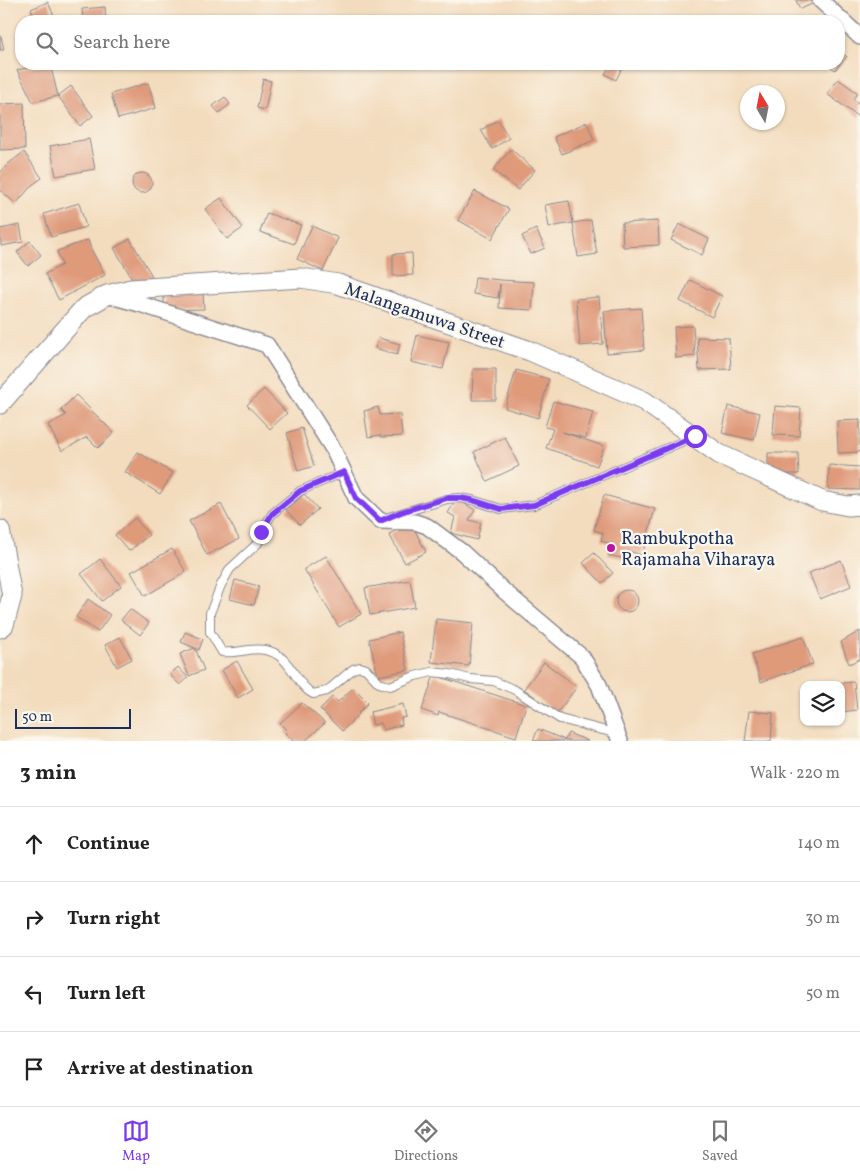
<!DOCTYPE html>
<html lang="en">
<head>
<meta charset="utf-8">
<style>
  :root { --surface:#fff; --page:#f2f2f2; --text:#222; --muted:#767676; --line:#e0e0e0; --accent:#7c3aed }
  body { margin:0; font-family:Vollkorn,serif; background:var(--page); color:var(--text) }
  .controls { position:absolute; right:15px; bottom:15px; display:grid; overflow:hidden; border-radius:10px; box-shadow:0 1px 4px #0004 }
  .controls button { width:45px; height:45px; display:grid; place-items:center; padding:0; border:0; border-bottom:1px solid var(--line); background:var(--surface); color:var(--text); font:25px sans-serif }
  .compass { position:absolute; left:740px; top:85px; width:45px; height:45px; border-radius:50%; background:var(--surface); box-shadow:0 1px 4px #0004; rotate:350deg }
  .scale { position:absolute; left:15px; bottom:12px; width:116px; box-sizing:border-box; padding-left:5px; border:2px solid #1b2f5e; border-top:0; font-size:14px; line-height:18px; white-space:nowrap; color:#1b2f5e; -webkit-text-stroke:4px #fbf7ec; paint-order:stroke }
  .stop { position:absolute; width:15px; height:15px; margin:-11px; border:4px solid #7c3aed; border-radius:50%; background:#fff }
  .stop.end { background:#7c3aed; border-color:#fff; box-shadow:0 1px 5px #0008 }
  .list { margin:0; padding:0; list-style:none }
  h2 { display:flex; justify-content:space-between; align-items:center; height:65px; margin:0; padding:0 20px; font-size:21px }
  h2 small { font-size:16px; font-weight:400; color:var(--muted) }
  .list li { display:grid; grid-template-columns:32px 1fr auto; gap:15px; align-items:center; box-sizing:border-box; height:75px; padding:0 20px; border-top:1px solid var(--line) }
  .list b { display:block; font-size:19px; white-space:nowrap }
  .list em { font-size:16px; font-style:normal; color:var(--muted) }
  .icon { flex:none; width:28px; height:28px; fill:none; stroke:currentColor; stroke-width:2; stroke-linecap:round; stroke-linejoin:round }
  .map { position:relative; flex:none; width:860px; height:741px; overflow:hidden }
  .search { position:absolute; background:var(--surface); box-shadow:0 1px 4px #0004; left:15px; right:15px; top:15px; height:55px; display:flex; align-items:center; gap:12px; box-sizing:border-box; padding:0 18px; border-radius:20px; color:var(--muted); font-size:19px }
  .sheet { height:365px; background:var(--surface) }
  nav { display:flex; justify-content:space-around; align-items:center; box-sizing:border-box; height:70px; border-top:1px solid var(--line); background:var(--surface); font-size:14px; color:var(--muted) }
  nav a { display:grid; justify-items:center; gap:2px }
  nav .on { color:var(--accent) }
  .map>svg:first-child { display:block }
</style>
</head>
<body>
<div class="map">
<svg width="860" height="741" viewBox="0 0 860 741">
  <rect width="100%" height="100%" fill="#fbf7ec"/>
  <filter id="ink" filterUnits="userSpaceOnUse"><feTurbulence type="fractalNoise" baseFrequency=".02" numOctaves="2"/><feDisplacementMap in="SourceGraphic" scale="10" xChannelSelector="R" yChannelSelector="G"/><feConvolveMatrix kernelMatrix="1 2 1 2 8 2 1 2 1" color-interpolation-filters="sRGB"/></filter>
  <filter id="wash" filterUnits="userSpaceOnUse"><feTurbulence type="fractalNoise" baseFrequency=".0096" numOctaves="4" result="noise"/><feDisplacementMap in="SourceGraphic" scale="20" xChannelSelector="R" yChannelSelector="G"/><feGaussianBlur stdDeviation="1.12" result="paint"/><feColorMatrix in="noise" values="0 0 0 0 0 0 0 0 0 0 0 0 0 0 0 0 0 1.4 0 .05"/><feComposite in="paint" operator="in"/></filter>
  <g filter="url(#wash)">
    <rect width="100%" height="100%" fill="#f3dcbd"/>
    <g id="blocks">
      <!-- building -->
      <path fill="#df9a7a" d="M796,0H814L815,3L800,9Z
        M48,2L56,21H36L31,9Z
        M105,7L106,21H83L82,9Z
        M0,36H1L4,50H0Z
        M839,50L847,57L835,70L828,64H839Z
        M47,64H50L58,96L71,86L93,116L80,126L58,96L33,102L17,70Z
        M611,64H624L616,80L605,74Z
        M263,79L271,81L265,110L257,108Z
        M838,79L858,93L853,99L860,104V118L827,94Z
        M148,83L156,108L118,119L111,94Z
        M225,97L230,104L219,113L213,106Z
        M24,103L25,149L0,150V104Z
        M498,120L509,138L492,149L481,130Z
        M587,122L594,140L562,154L554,137Z
        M89,139L95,169L56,176L50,146Z
        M511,149L535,170L518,190L493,170Z
        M24,152L42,178L32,185L16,204L0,190V173L8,164Z
        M132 183a10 10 0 1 1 20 0a10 10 0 1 1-20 0Z
        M475,191L509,209L492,239L458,220Z
        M221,198L243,228L227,239L205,209Z
        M569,201L573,223L549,227L545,205Z
        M79,203L86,227L51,237L44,214Z
        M267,213L301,225L294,244L260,232Z
        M591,220L597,254L578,257L573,223Z
        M658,221L659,245L623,247L622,223Z
        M679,224L709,239L702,255L671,240Z
        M20,225L23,242L1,246L0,229Z
        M312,226L338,238L323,271L297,259Z
        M536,229L545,248L531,254L522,236Z
        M130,239L152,276L136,285L114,248Z
        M88,240L91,249L105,275L59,300L45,274L62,265L57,251Z
        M30,241L41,255L28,266L17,252Z
        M412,253L413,275L393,276V254Z
        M475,277L500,280L534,282L532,310L499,308L500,284L498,298L473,294Z
        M690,280L722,296L712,317L680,301Z
        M164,293H203L204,309L164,310Z
        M599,297L603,344L580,346L576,299Z
        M641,308L644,350L607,353L604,311Z
        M693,326L695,356L676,358L674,327Z
        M417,335L449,342L443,369L411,362Z
        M697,337L729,338L731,369L699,370Z
        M379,338L400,344L397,355L375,348Z
        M473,369H496V400H472Z
        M516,370L549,379L538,418L505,408Z
        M264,389L287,413L270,429L247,405Z
        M76,395L114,433L98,448L87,437L62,451L48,425L66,415L61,410Z
        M553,401L593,412L586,438L562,432L604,446L597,466L546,448L553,429L545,427Z
        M728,406L760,413L754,440L722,433Z
        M775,406L801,408L799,436L773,435Z
        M378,407L380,415L400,414L402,436L381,437V435L368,437L364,411Z
        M860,420V452L838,453L837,421Z
        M302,428L314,466L298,471L287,433Z
        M505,437L519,466L487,481L474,452Z
        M138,452L173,473L160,494L125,472Z
        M768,453H798L799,474H768Z
        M829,465L860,467V490L828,489Z
        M304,494L318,509L300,525L286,510Z
        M604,495L655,509L642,555L628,551L626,559L608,555L611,544L601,541L603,533L594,530Z
        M457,499L475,510L469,520L481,523L477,540L451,533L455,517L448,513Z
        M221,504L239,539L207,555L189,521Z
        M135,518L149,535L129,551L115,535Z
        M411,523L426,552L405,563L389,534Z
        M172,549L186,572L145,596L131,572Z
        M594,553L613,573L602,583L583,563Z
        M326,556L361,614L339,627L304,569Z
        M100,559L121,586L102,601L81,574Z
        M841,560L851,586L820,599L809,573Z
        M235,580L259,586L254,605L230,599Z
        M410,580L415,607L370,615L365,588Z
        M616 601a11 11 0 1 1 22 0a11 11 0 1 1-22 0Z
        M88,599L110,615L98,632L76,617Z
        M130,609L149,623L140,635L121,620Z
        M436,619L473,623L469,666L431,662Z
        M860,631V659L849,664L841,642Z
        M185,632L203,639L199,650L181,642Z
        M400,632L408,670L378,676L369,639Z
        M120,637L132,659L117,667L105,645Z
        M803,637L813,664L761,682L752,654Z
        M195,648L204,670L189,676L180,654Z
        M237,661L253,689L238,698L222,670Z
        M544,662L577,687L557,713L524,689Z
        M178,667L188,678L180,685L170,675Z
        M434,675L526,705L516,737L439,712L438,716L422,710Z
        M854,682L857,710L841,712V683Z
        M353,688L368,703L358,713L359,714L342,731L320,709L332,697L338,702Z
        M302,703L325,723L305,741H293L285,733L287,731L280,723Z
        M403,704L406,717L401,718L402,725L383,730L381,723L373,725L370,712Z
        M749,711L773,713L771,741H745Z
        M538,729L565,740L568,733L588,741H533Z"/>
    </g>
  </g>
  <g filter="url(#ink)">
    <use href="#blocks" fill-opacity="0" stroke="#87868e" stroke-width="1"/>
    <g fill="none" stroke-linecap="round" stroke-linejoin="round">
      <defs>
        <path id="service" d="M344,472L300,491L272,514L261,532L258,543L230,569L221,585L210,613V632L222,652C238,654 251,647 265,650C291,654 295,685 313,694L327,691L353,669L360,667L366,669L379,683L390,686L415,676L432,672L450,674L470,679L494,681L515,690L560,719L618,734
          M389,517L447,499L459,498L472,500L501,509L534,505L693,437"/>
        <path id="minor" d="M820,0L860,37
          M107,295L140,304L267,345L333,449L356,498L380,521L415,522L427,526L462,552L504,591L582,657L599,685L620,741"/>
        <path id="tertiary" d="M0,404L84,308L107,295L131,289L301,278L338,284L530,351L644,401L719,454L822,501L848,506L860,505
          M0,530L12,596L4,625L0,628"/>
      </defs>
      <!-- service casing -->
      <use href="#service" stroke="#87868e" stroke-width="10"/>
      <!-- minor casing -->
      <use href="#minor" stroke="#87868e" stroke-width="18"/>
      <!-- tertiary casing -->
      <use href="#tertiary" stroke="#87868e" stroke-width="21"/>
      <!-- service -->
      <use href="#service" stroke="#fff" stroke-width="8"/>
      <!-- minor -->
      <use href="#minor" stroke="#fff" stroke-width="15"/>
      <!-- tertiary -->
      <use href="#tertiary" stroke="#fff" stroke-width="19"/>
    </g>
  </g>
  <g fill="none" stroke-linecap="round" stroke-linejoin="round" filter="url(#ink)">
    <!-- route -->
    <path stroke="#7c3aed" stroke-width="6" d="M261,532L272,514L300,491L344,472L356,498L380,521L401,512L447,498H460L472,500L501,509L534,505L695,436"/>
  </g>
  <!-- markers -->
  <circle fill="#b5179e" stroke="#fbf7ec" stroke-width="2" cx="611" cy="548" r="5"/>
  <g text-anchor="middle" stroke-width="4.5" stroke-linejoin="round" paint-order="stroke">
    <!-- street labels -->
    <g font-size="18" fill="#1b2f5e" stroke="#fbf7ec">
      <text transform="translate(425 315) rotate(19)" y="6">Malangamuwa Street</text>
    </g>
    <!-- poi labels -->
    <g font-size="18" fill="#1b2f5e" stroke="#fbf7ec" text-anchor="start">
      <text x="621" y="544">Rambukpotha<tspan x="621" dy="21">Rajamaha Viharaya</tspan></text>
    </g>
  </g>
</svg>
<div class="controls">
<button><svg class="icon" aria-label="layers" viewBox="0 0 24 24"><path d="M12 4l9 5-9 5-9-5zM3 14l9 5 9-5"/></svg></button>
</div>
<svg class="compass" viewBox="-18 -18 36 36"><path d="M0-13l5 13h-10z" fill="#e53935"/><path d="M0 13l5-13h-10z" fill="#767676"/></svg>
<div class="scale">50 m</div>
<div class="stop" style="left:695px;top:436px"></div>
<div class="stop end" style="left:261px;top:532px"></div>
<div class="search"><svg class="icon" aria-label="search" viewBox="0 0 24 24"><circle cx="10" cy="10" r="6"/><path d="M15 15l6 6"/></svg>Search here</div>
</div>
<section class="sheet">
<h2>3 min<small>Walk · 220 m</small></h2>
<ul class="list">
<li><svg class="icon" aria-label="ahead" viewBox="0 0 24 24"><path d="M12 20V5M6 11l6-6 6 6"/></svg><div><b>Continue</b></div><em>140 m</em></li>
<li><svg class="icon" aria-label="right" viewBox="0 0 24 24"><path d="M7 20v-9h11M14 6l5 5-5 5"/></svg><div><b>Turn right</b></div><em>30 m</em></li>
<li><svg class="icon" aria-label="left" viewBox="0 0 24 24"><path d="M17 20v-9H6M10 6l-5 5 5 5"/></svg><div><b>Turn left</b></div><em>50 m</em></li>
<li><svg class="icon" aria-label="arrive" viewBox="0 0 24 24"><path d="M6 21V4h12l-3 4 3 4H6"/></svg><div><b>Arrive at destination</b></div></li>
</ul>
</section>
<nav>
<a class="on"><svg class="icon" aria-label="map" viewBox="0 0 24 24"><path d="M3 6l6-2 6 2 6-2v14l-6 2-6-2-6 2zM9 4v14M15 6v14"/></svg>Map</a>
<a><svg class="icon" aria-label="directions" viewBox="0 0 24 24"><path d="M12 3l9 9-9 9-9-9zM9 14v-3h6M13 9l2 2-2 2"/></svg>Directions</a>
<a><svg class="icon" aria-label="saved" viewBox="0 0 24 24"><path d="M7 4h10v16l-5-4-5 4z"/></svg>Saved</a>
</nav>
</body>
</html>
